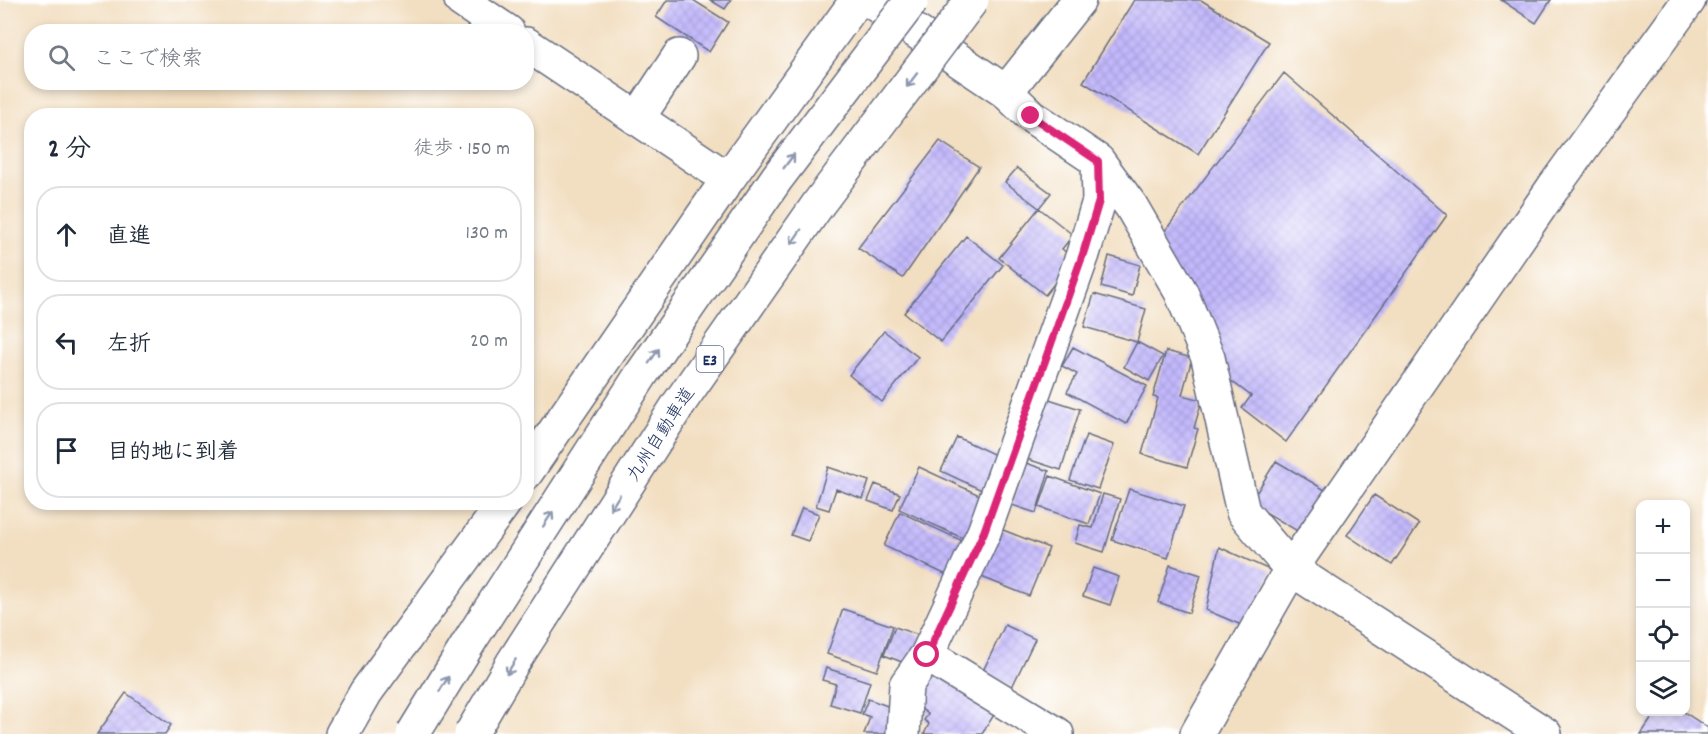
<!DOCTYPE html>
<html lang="ja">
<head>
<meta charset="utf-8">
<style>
  :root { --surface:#fff; --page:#f2f2f3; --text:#1f2937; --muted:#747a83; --line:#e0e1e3 }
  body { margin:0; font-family:Dekko,"Klee One",sans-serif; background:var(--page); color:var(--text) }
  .controls { position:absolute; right:18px; bottom:18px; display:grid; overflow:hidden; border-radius:12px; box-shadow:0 3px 9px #0003 }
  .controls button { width:54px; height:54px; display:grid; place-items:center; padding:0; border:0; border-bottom:2px solid var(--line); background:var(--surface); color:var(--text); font:30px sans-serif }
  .stop { position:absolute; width:18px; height:18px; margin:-14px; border:4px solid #db2777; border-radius:50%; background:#fff }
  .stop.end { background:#db2777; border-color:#fff; box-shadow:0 2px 6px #0008 }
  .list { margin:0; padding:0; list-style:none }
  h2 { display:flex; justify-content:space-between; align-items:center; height:78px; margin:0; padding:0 24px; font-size:26px }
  h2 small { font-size:20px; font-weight:400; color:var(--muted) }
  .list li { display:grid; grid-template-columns:39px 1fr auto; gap:18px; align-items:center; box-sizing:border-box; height:96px; margin:0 12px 12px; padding:0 12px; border:2px solid var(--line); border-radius:24px }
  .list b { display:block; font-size:22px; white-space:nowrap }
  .list em { font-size:20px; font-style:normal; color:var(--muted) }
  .icon { flex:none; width:33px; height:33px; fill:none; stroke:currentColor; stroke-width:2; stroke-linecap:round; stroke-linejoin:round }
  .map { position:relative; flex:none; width:1708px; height:734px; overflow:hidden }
  .search { position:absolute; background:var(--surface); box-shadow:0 3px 9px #0003; left:24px; top:24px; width:510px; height:66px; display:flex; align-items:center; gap:15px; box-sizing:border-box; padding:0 21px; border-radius:24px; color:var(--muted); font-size:22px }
  .panel { position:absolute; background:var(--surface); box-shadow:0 3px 9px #0003; left:24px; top:108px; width:510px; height:402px; border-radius:24px }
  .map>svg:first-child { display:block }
</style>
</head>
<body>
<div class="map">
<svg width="1708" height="734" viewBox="0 0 1708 734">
  <defs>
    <pattern id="building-cross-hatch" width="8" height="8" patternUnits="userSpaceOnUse" patternTransform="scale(1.5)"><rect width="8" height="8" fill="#c2b8fb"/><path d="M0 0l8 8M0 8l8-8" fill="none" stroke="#a69eda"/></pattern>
  </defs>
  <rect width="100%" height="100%" fill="#fff"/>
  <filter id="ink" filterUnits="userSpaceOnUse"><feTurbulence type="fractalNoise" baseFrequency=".0167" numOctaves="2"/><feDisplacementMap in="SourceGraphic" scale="12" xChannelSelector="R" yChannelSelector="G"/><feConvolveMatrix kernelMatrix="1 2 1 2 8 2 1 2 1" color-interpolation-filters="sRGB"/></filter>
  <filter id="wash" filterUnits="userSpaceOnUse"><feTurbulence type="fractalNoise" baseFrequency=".008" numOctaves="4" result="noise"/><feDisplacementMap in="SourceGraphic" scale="24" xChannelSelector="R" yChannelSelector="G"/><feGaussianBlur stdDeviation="1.35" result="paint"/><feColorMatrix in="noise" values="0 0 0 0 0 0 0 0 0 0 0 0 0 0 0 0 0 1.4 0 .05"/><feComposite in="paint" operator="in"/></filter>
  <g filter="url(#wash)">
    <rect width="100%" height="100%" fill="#f2dec0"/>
    <g id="blocks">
      <!-- building -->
      <path fill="url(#building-cross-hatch)" d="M667,0H693L728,22L709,52L656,17Z
        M710,0H731L725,9Z
        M1134,0H1201L1269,42L1198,154L1083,82Z
        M1501,0H1551L1536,23Z
        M1284,73L1447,215L1286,442L1242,408L1251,396L1230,380L1158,240Z
        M940,141L979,167L903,278L858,248Z
        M1017,168L1051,193L1039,208L1005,182Z
        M1039,208L1073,235L1062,249L1074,259L1045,295L999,258Z
        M966,236L1003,265L941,342L904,313Z
        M1109,256L1140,265L1132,296L1101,287Z
        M1094,294L1146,309L1137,342L1084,327Z
        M884,331L918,357L882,402L849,375Z
        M1137,342L1163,356L1149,381L1124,367Z
        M1073,347L1147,386L1126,424L1067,392L1077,374L1062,366Z
        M1166,351L1192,358L1182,395L1202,400L1194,428L1198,429L1187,467L1142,454L1158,398L1153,397Z
        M1046,398L1080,409L1061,470L1027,459Z
        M1086,435L1114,445L1098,489L1070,480Z
        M957,437L1004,459L988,493L941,471Z
        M1276,461L1325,490L1299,532L1250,503Z
        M1026,463L1049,471L1036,513L1012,505Z
        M828,467L869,481L863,499L836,489L829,510L816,506Z
        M919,467L986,498L967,540L899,509Z
        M1050,476L1100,494L1089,524L1039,507Z
        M875,484L900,494L893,510L868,501Z
        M1129,489L1184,506L1168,558L1112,540Z
        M1103,494L1120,499L1104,552L1075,543L1080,525L1093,528Z
        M1374,495L1419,524L1392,565L1347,535Z
        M802,508L819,514L808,541L791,535Z
        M900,512L965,542L949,576L884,546Z
        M998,528L1049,548L1029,596L979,576Z
        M1219,547L1272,571L1246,627L1206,610Z
        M1170,565L1201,575L1189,613L1158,602Z
        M1093,568L1119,577L1110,605L1083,596Z
        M843,609L893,626L877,671L827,654Z
        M1005,625L1035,639L1012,687L982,673Z
        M895,627L924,637L912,666L884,655Z
        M936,665L997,710L982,734H924L929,724L924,720L928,714L910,700Z
        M826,668L870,682L860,713L830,704L836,684L822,680Z
        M126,693L171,725L165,734H97Z
        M868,699L896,709L887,734H864L870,717L862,714Z
        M1656,712H1684L1708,728V734H1641Z"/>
    </g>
  </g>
  <g filter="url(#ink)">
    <use href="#blocks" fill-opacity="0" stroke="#666c80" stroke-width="1.5"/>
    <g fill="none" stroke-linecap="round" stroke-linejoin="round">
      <defs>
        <path id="minor" d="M461,0L508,32
          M869,0L1006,92L1031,116L1098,161L1131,206L1181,292L1208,358L1243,512L1291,569L1545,734
          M526,44L728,179
          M1006,92L1079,0
          M638,118L679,56
          M526,473L728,179L857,0
          M927,655L1057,734
          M342,734L366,692L505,502
          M903,734L906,685L927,655L984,532L1083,254L1099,201L1098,161
          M1197,734L1291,569L1553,188L1689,0"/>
      </defs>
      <!-- minor casing -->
      <use href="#minor" stroke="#666c80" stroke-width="36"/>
      <!-- minor -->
      <use href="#minor" stroke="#fff" stroke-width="33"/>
      <defs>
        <path id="highway-bridge" d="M413,734L473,636L641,375L777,178L912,0
          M471,734L512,664L680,402L819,203L972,0"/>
      </defs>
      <!-- highway-bridge casing -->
      <use href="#highway-bridge" stroke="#666c80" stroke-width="36" stroke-linecap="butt"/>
      <!-- highway-bridge -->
      <use href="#highway-bridge" stroke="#fff" stroke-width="33"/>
    </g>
    <!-- one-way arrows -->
    <defs><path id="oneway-shaft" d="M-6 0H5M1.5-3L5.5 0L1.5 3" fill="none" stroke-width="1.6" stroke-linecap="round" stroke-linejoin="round" transform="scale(1.5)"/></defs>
    <g stroke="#8d97ae">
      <use href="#oneway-shaft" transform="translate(912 80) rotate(127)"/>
      <use href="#oneway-shaft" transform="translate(789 161) rotate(-53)"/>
      <use href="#oneway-shaft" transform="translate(796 237) rotate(125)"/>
      <use href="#oneway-shaft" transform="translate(654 356) rotate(-55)"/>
      <use href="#oneway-shaft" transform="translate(615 502) rotate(123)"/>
      <use href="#oneway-shaft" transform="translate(548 519) rotate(-57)"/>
      <use href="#oneway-shaft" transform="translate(511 667) rotate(121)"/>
      <use href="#oneway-shaft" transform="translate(444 684) rotate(-59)"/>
    </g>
  </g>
  <g fill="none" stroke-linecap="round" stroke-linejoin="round" filter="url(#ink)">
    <!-- route -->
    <path stroke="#db2777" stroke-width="8" d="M927,655L984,532L1083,254L1099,201L1098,161L1031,116"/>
  </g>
  <g text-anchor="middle" stroke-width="4.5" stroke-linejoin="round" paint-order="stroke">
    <!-- shield labels -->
    <rect fill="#fff" stroke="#5f6d8e" stroke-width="1.5" x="696.5" y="346" width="27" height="26" rx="4.5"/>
    <g font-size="16" font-weight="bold" fill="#1b2f5e">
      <text x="710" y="365">E3</text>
    </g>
    <!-- street labels -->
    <g font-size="18" fill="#1b2f5e" stroke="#fff">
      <text transform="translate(660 434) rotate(-57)" y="6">九州自動車道</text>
    </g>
  </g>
</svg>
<div class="controls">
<button>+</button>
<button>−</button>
<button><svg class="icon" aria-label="locate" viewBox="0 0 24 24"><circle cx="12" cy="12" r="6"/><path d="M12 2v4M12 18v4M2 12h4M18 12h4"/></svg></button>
<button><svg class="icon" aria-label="layers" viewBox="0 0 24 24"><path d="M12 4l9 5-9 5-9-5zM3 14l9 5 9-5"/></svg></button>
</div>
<div class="stop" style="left:927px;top:655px"></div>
<div class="stop end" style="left:1031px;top:116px"></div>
<div class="search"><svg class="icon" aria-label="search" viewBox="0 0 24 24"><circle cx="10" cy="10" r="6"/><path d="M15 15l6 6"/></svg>ここで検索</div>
<section class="panel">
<h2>2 分<small>徒歩 · 150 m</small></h2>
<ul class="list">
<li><svg class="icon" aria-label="ahead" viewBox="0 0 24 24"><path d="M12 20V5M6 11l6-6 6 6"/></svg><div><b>直進</b></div><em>130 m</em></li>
<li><svg class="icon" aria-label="left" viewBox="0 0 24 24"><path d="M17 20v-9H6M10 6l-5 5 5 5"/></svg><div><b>左折</b></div><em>20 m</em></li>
<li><svg class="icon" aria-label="arrive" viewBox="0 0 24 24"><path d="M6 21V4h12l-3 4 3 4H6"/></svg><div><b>目的地に到着</b></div></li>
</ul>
</section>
</div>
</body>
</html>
